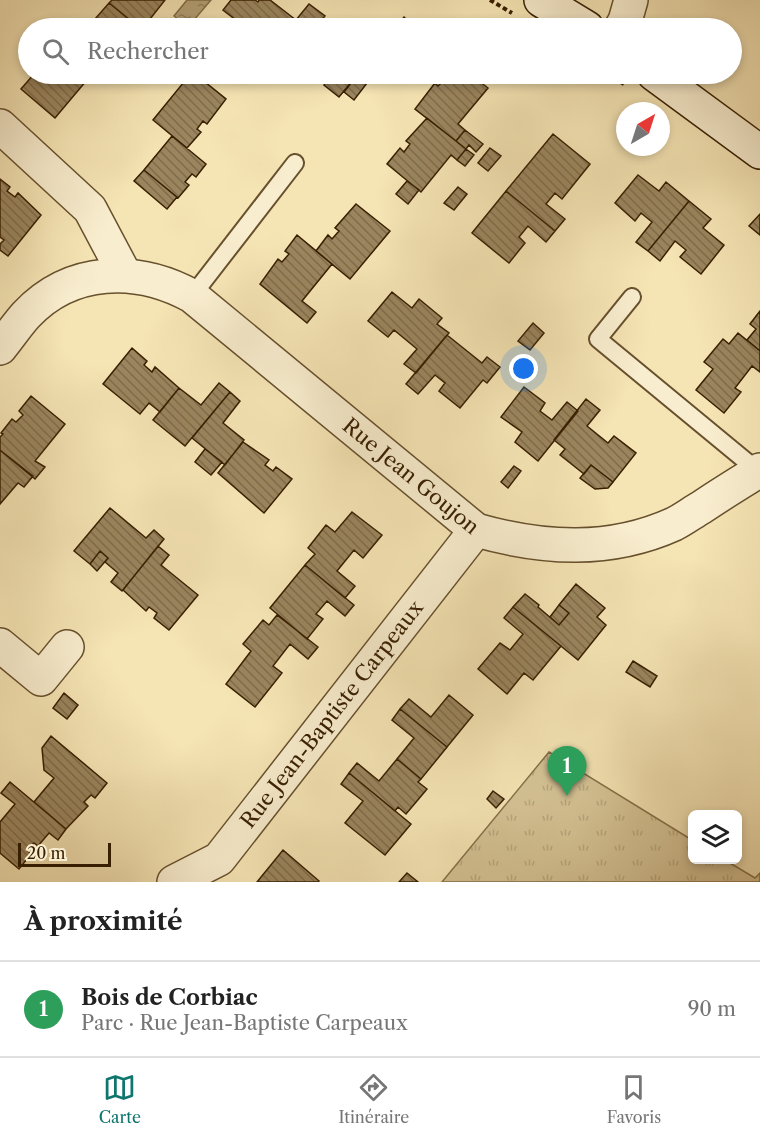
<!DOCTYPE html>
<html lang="fr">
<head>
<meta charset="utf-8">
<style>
  :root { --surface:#fff; --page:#f6f6f6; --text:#222; --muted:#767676; --line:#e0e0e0; --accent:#0f766e }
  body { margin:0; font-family:"Libre Caslon Text",serif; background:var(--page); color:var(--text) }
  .controls { position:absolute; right:18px; bottom:18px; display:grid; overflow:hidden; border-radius:9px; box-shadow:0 3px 9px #0003 }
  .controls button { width:54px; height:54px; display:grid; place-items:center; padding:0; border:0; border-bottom:2px solid var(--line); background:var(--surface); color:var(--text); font:30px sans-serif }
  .compass { position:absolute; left:616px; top:102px; width:54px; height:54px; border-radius:50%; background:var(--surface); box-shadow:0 3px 9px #0003; rotate:39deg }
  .scale { position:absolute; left:18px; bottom:15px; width:93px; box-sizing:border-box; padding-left:6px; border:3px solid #381f00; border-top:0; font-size:16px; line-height:21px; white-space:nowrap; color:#381f00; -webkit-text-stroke:4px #f8edce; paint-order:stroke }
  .you { position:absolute; left:524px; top:369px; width:21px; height:21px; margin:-15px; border:4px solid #fff; border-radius:50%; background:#1a73e8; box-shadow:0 0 0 9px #1a73e833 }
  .badge { display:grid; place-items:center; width:39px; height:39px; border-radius:50%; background:var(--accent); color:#fff; font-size:20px; font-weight:700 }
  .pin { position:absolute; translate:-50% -50px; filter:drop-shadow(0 2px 3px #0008) }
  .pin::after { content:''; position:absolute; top:32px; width:21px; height:18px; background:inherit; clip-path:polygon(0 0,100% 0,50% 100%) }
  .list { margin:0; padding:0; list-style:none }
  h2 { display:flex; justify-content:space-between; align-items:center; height:78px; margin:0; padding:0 24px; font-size:26px }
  h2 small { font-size:20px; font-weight:400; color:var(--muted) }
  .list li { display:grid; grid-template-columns:39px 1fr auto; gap:18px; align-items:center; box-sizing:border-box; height:96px; padding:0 24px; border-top:2px solid var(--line) }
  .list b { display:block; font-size:22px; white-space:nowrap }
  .list p { margin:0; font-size:20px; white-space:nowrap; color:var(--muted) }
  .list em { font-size:20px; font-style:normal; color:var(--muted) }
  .icon { flex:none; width:33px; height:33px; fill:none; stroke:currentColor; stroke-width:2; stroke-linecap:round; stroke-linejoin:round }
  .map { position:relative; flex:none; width:760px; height:882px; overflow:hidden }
  .search { position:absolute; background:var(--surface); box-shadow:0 3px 9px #0003; left:18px; right:18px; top:18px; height:66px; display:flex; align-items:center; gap:15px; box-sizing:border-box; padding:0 21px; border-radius:33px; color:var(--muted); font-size:22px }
  .sheet { height:174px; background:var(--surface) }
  nav { display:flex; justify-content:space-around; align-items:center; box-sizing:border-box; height:84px; border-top:2px solid var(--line); background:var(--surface); font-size:16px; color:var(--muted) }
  nav a { display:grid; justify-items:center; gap:3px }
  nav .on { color:var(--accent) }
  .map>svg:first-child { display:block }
</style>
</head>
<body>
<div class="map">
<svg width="760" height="882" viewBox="0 0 760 882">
  <defs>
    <pattern id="grass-tufts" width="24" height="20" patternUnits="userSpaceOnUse" patternTransform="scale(1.5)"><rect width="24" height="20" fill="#d5c395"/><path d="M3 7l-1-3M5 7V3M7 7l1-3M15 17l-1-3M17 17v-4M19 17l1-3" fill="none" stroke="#b8a77f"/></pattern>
    <pattern id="water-ripples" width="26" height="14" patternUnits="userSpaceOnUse" patternTransform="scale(1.5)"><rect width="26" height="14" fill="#b5a177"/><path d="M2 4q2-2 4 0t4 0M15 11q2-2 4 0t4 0" fill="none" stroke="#94835f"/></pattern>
    <pattern id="building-back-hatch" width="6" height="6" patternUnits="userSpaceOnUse" patternTransform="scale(1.5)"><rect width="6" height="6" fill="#9a855e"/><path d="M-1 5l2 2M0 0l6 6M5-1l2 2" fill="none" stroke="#7f6c4b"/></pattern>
  </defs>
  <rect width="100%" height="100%" fill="#f5e4b4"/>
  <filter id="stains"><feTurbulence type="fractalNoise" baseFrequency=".00333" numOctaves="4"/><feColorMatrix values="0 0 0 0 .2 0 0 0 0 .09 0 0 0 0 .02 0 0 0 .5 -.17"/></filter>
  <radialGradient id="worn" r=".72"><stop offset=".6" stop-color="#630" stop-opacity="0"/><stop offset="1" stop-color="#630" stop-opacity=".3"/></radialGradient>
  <!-- grass -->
  <path fill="url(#grass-tufts)" stroke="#86714a" stroke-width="1.5" d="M549,752L692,840V860H725L755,878L760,873V882H442Z"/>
  <!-- water -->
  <path fill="url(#water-ripples)" stroke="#836d47" stroke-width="1.5" d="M187,0H211L188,27L174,16Z"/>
  <!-- building -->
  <path fill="url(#building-back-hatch)" stroke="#381f00" stroke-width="1.5" d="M112,0H165L150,19L158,26L156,28H140L109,3Z
    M231,0H255L258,2L259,0H270L296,20L309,4L325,16L315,28H237L241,24L223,10Z
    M109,3L140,28H90L88,27Z
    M404,17L414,26L412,28H395Z
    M323,19L335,28H315Z
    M34,74L38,78L42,74H92L55,118L21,89Z
    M185,74H195L226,99L207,124L203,121L197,129L201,132L187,148L153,120L184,82L180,79Z
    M309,74H358L339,97L324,85L327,81L319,74L315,78Z
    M358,74H374L354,100L344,92Z
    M442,74H470L488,88L458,124L465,130L456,141L415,109L435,83L438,86L445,79L441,75Z
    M427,118L466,149L457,160L451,155L421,192L387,164L400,148L404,152L410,144L406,141Z
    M465,130L483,144L476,152L469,145L466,149L456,141Z
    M553,134L590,164L562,199L555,193L546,204L565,219L555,231L506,191Z
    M172,136L206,164L196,177L192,174L185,182L189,185L178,198L144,170Z
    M490,148L501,156L488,171L478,163Z
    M466,149L474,155L465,166L457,160Z
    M144,170L177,197L167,209L134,181Z
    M638,175L659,191L666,182L689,201L648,251L636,242L652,222L641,213L635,221L615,203Z
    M0,179L10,187L7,191L15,197L18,193L41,215L8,256L0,250V244L4,240L0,237Z
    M407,181L419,190L408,204L396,194Z
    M458,187L467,194L454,210L444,203Z
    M506,191L555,231L546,242L528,226L519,237L525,243L509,263L472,233Z
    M689,201L711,219L703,228L724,245L701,274L680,257L686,250L675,241L660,261L648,251Z
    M356,204L390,231L350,279L316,251L328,235L332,239L339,231L335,228Z
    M760,214V235L749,226Z
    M297,235L332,264L302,301L316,312L307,323L260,284L278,259L282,262L289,254L285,251Z
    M392,292L412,308L419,299L442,318L437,324L449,333L416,373L404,364L417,349L394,330L388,337L368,321Z
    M760,311V351L747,340L756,329L750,324Z
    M533,323L544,333L530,350L518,341Z
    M738,333L760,351V372L752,366L735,388L741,392L724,413L696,390L713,369L704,362L723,339L729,344Z
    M447,335L482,363L487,357L500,367L487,383L483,380L460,408L439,391L445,383L435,375L418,394L406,384Z
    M132,348L147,361L144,365L152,372L155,367L179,388L160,412L149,403L140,414L103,384Z
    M219,383L230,392L185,446L153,420L179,388L201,405Z
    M524,387L545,403L540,411L552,420L567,402L578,411L538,461L515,442L522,432L501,417Z
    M230,392L240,401L223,423L244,440L225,465L192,438Z
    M31,396L65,424L35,461L45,467L35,479L0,450V437L3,434L1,433L12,419L16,422L23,415L19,411Z
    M586,399L600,410L587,426L608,443L614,436L636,453L613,482L591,465L584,474L560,455L565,449L554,440Z
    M243,442L269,460L265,465L273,471L276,467L292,479L264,513L218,473Z
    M205,449L222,462L211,475L195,462Z
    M0,450L33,476L24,487L18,483L0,504Z
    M591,465L613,482L608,488L595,489L580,478Z
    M514,466L521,471L508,488L501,482Z
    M110,508L146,538L154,530L164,539L122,591L111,582L118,573L105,562L108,558L100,551L90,564L74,551Z
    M352,512L382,535L363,558L354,550L337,571L355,586L345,598L305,565L315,554L308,548L326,525L335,532Z
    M158,546L169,555L161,565L198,595L169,630L154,618L157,613L149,607L146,611L123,590Z
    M100,551L108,558L97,571L90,564Z
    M305,565L354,605L345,616L327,601L316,614L323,619L307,639L270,608Z
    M576,584L605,608L597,617L606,625L578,660L513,607L525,594L539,605L538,607L559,625L569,613L559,605Z
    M559,605L569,613L559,625L550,617Z
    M513,607L561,646L533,680L524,673L507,694L478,669L500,643L510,650L523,634L504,618Z
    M277,615L318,647L308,659L290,644L273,666L282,673L255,707L226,684L251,651L243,644L263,620L269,625Z
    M633,661L657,676L650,687L626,672Z
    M64,693L78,705L67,719L53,708Z
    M449,695L473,715L447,747L400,709L409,699L431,717Z
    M400,709L447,747L421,779L397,759L414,738L392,720Z
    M51,736L107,783L95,798L91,795L84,802L88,806L66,829L34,802L54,778L44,770L42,748Z
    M397,759L421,779L418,782L427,789L406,814L398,807L395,811L349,773L357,763L379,781Z
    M349,773L411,824L385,855L345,823L363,801L341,784Z
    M10,782L66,829L58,840L49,833L38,846L34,843L27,850L31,854L19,869L0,853V822L15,804L1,793Z
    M493,791L504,799L496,808L487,799Z
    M283,850L319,881L318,882H257Z
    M407,873L418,882H399Z"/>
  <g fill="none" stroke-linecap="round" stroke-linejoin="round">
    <defs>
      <path id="lane" d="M192,296L295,163
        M632,297L598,339L758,471"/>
      <g id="street">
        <path d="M621,28L625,21L631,0"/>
        <path d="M0,126L90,209L125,275"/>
        <path id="s1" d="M0,348C9,337 17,325 26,315C71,267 137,266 192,296L476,530C543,549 610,553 674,524C684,519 693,512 702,507C721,494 741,482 760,470"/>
        <path d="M0,645L41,679L67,647"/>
        <path id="s2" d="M174,882L219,859L476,530"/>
      </g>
      <path id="secondary" d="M541,0L587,28
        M654,74L760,152"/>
    </defs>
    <!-- lane casing -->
    <use href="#lane" stroke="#67502d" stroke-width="20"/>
    <!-- street casing -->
    <use href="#street" stroke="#67502d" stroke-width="36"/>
    <!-- secondary casing -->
    <use href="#secondary" stroke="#381f00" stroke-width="36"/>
    <!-- path -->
    <path stroke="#381f00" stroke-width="4" stroke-dasharray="4.5 3" stroke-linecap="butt" d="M490,0L512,13
      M608,74L624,84"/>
    <!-- lane -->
    <use href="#lane" stroke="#f8edce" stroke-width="16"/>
    <!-- street -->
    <use href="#street" stroke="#f8edce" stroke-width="33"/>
    <!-- secondary -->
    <use href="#secondary" stroke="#f8edce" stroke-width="33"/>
  </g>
  <g text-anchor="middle" stroke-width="4.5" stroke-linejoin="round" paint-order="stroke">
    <!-- street labels -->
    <g font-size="21" fill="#381f00" stroke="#f8edce">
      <text dy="7" stroke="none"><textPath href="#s1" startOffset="506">Rue Jean Goujon</textPath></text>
      <text dy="7" stroke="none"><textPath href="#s2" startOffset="234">Rue Jean-Baptiste Carpeaux</textPath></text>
    </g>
  </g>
  <rect width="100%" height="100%" filter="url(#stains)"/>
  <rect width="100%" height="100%" fill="url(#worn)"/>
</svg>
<div class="controls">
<button><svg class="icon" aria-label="layers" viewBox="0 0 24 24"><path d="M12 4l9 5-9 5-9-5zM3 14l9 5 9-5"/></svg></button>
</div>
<svg class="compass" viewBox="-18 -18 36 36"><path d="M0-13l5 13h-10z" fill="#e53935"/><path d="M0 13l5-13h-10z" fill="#767676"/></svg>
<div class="scale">20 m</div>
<div class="you"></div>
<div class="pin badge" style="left:567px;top:796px;background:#2e9e5b">1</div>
<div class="search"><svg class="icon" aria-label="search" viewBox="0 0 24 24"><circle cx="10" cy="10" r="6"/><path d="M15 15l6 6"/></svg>Rechercher</div>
</div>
<section class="sheet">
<h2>À proximité<small></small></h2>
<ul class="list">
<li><span class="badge" style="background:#2e9e5b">1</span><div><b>Bois de Corbiac</b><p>Parc · Rue Jean-Baptiste Carpeaux</p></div><em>90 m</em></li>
</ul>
</section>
<nav>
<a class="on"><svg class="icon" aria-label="map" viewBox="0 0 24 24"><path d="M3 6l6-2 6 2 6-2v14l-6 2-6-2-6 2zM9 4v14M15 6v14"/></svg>Carte</a>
<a><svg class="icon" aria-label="directions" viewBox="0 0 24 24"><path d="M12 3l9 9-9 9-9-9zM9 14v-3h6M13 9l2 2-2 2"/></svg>Itinéraire</a>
<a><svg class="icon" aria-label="saved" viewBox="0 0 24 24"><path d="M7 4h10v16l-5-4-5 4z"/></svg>Favoris</a>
</nav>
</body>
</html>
